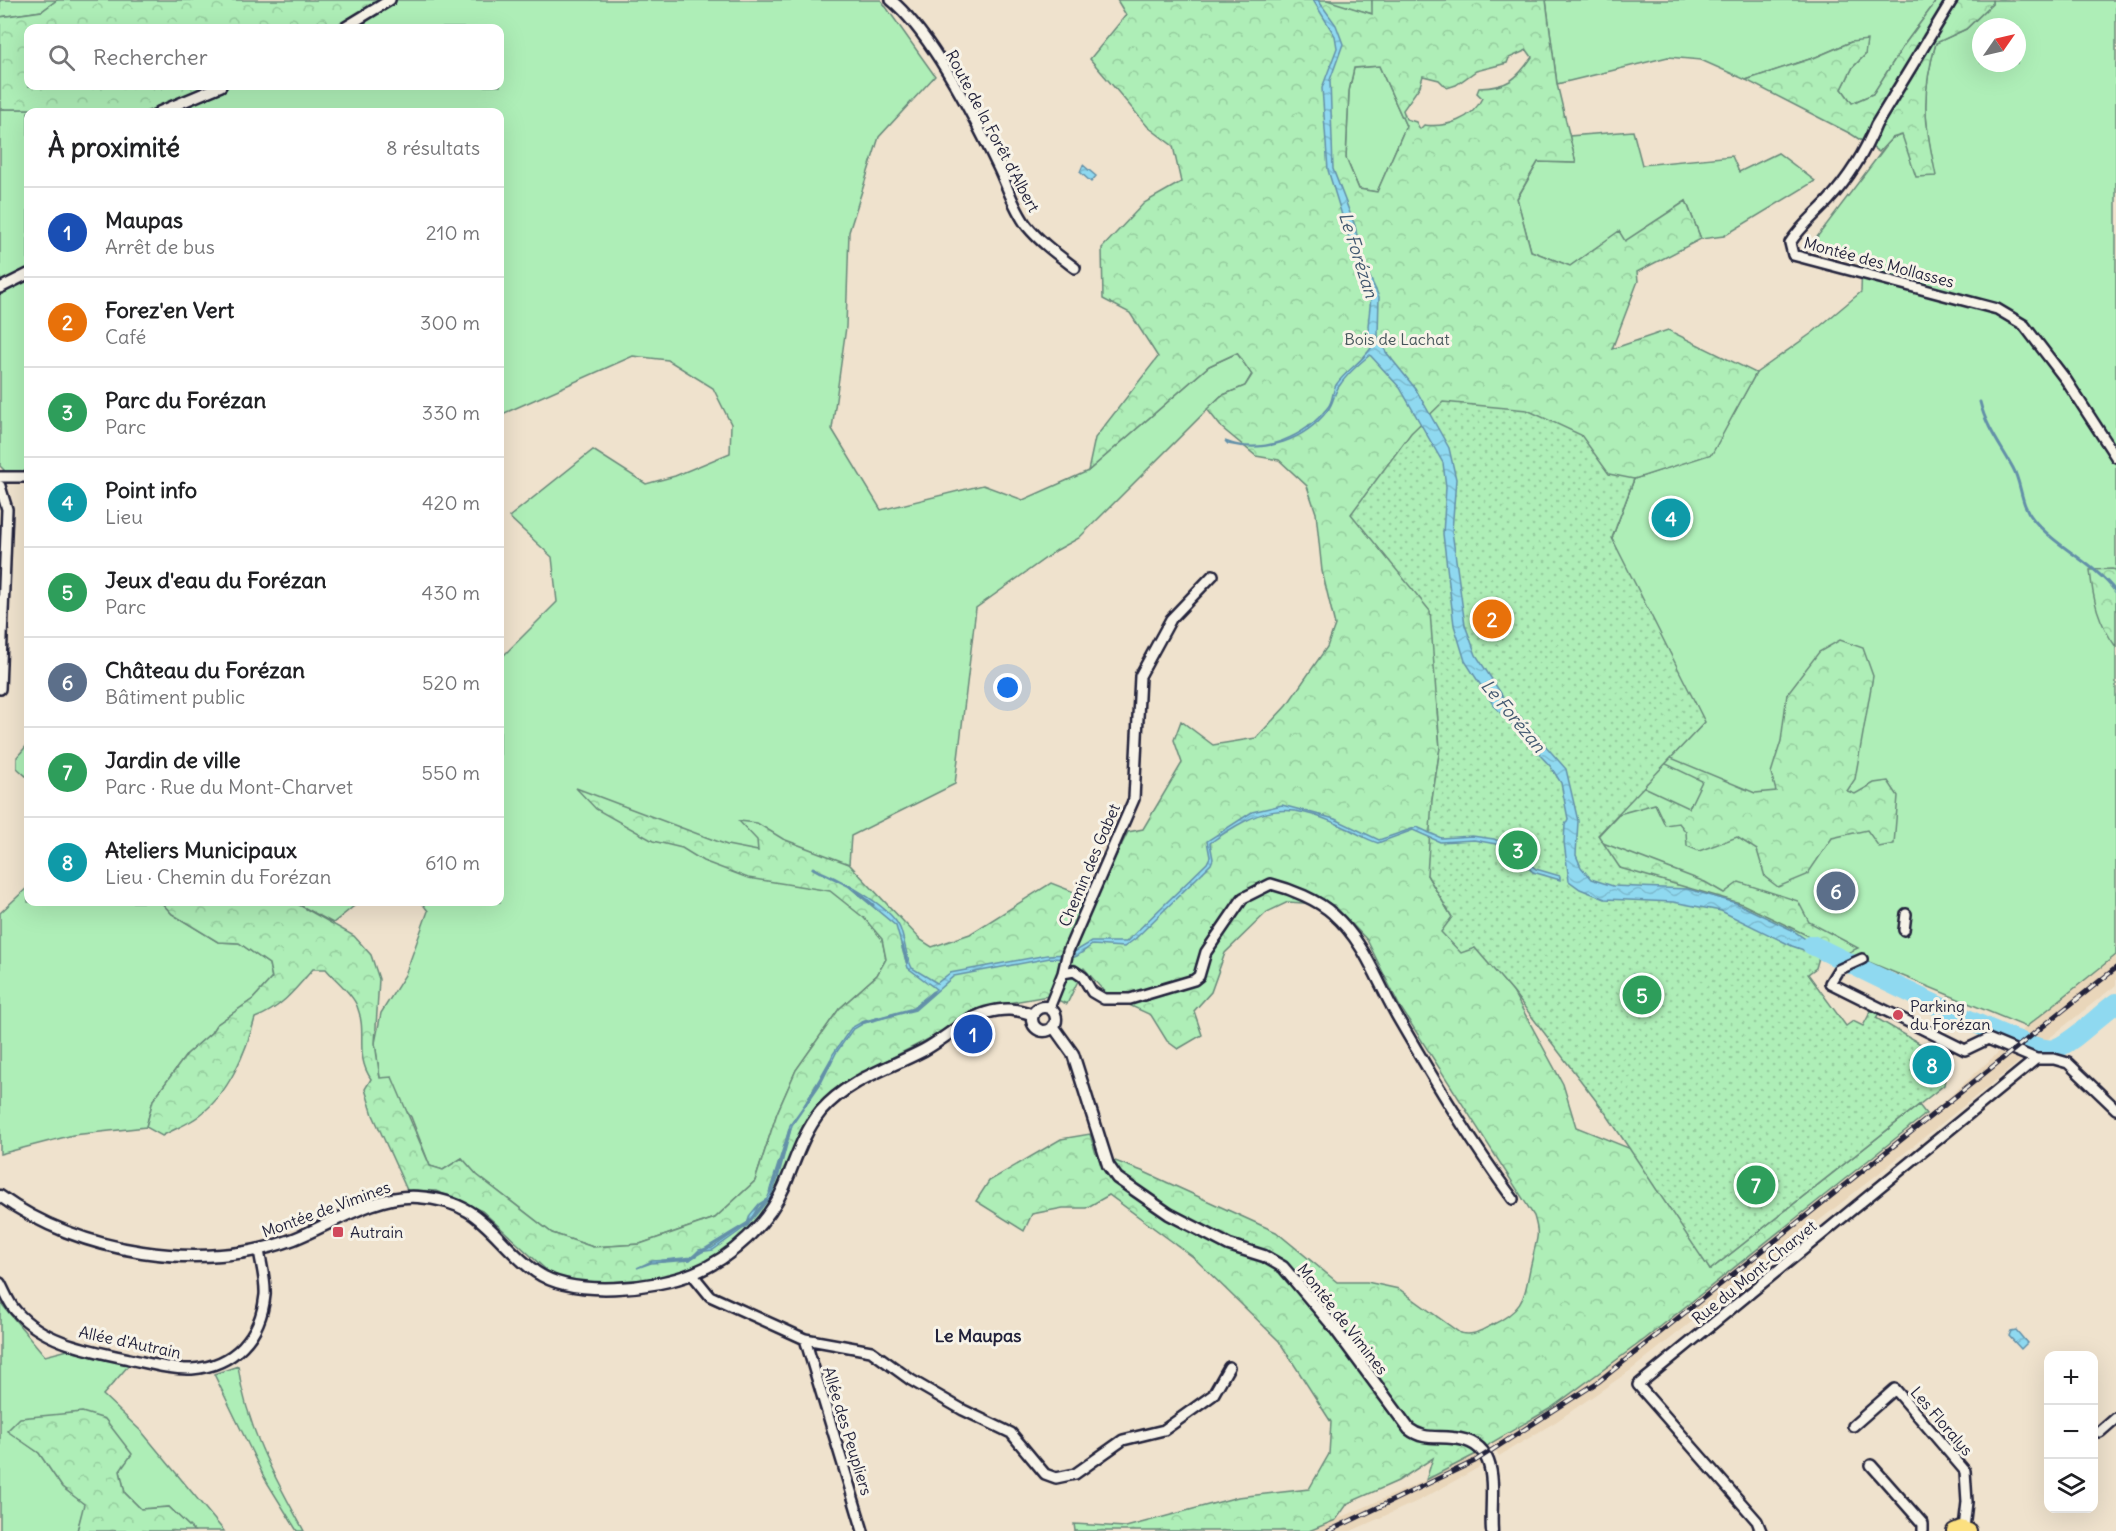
<!DOCTYPE html>
<html lang="fr">
<head>
<meta charset="utf-8">
<style>
  :root { --surface:#fff; --page:#f2f2f2; --text:#202124; --muted:#757577; --line:#e0e0e0; --accent:#b45309 }
  body { margin:0; font-family:Delius,sans-serif; background:var(--page); color:var(--text) }
  .controls { position:absolute; right:18px; bottom:18px; display:grid; overflow:hidden; border-radius:12px; box-shadow:0 6px 24px #0002 }
  .controls button { width:54px; height:54px; display:grid; place-items:center; padding:0; border:0; border-bottom:2px solid var(--line); background:var(--surface); color:var(--text); font:30px sans-serif }
  .compass { position:absolute; left:1972px; top:18px; width:54px; height:54px; border-radius:50%; background:var(--surface); box-shadow:0 6px 24px #0002; rotate:56deg }
  .you { position:absolute; left:1008px; top:688px; width:21px; height:21px; margin:-15px; border:4px solid #fff; border-radius:50%; background:#1a73e8; box-shadow:0 0 0 9px #1a73e833 }
  .badge { display:grid; place-items:center; width:39px; height:39px; border-radius:50%; background:var(--accent); color:#fff; font-size:20px; font-weight:700 }
  .pin { position:absolute; translate:-50% -50%; border:3px solid #fff; box-shadow:0 2px 6px #0006 }
  .list { margin:0; padding:0; list-style:none }
  h2 { display:flex; justify-content:space-between; align-items:center; height:78px; margin:0; padding:0 24px; font-size:26px }
  h2 small { font-size:20px; font-weight:400; color:var(--muted) }
  .list li { display:grid; grid-template-columns:39px 1fr auto; gap:18px; align-items:center; box-sizing:border-box; height:90px; padding:0 24px; border-top:2px solid var(--line) }
  .list b { display:block; font-size:22px; white-space:nowrap }
  .list p { margin:0; font-size:20px; white-space:nowrap; color:var(--muted) }
  .list em { font-size:20px; font-style:normal; color:var(--muted) }
  .icon { flex:none; width:33px; height:33px; fill:none; stroke:currentColor; stroke-width:2; stroke-linecap:round; stroke-linejoin:round }
  .map { position:relative; flex:none; width:2116px; height:1531px; overflow:hidden }
  .search { position:absolute; background:var(--surface); box-shadow:0 6px 24px #0002; left:24px; top:24px; width:480px; height:66px; display:flex; align-items:center; gap:15px; box-sizing:border-box; padding:0 21px; border-radius:12px; color:var(--muted); font-size:22px }
  .panel { position:absolute; background:var(--surface); box-shadow:0 6px 24px #0002; left:24px; top:108px; width:480px; height:798px; border-radius:12px }
  .map>svg:first-child { display:block }
</style>
</head>
<body>
<div class="map">
<svg width="2116" height="1531" viewBox="0 0 2116 1531">
  <defs>
    <pattern id="forest-crowns" width="20" height="18" patternUnits="userSpaceOnUse" patternTransform="scale(1.5)"><rect width="20" height="18" fill="#aeeeb7"/><path d="M2 6a3 3 0 1 1 6 0M12 15a3 3 0 1 1 6 0" fill="none" stroke="#95cc9e"/></pattern>
    <pattern id="park-dots" width="8" height="8" patternUnits="userSpaceOnUse" patternTransform="scale(1.5)"><rect width="8" height="8" fill="#aeeeb7"/><path d="M2 2h.1M6 6h.1" fill="none" stroke="#95cc9e" stroke-width="1.8" stroke-linecap="round"/></pattern>
    <pattern id="water-waves" width="16" height="10" patternUnits="userSpaceOnUse" patternTransform="scale(1.5)"><rect width="16" height="10" fill="#8fd9f0"/><path d="M0 5q4-4 8 0t8 0" fill="none" stroke="#7bbacf"/></pattern>
  </defs>
  <rect width="100%" height="100%" fill="#efe2cd"/>
  <filter id="ink" filterUnits="userSpaceOnUse"><feTurbulence type="fractalNoise" baseFrequency=".0167" numOctaves="2"/><feDisplacementMap in="SourceGraphic" scale="12" xChannelSelector="R" yChannelSelector="G"/><feConvolveMatrix kernelMatrix="1 2 1 2 8 2 1 2 1" color-interpolation-filters="sRGB"/></filter>
  <g filter="url(#ink)">
    <!-- built -->
    <path fill="#e9d6ba" d="M2116,955V985L1631,1370L1557,1421L1499,1456L1491,1443L1551,1408L1645,1339L1946,1100L2026,1027Z
      M1480,1452L1487,1463L1420,1500L1351,1531H1310L1426,1480Z"/>
    <!-- green -->
    <path fill="#aeeeb7" stroke="#688879" stroke-width="1.5" fill-rule="evenodd" d="M0,0H57L42,11L0,17Z
      M380,0H881L935,76L879,137L849,232L846,327L832,429L881,510L983,485L1023,500L1088,471L1209,366L1237,353L1252,374L1245,386L1221,396L1079,538L1057,550L976,608L955,784L851,836L849,864L882,939L886,959L877,975L839,1009L796,1070L777,1113L755,1181L715,1218L640,1244L593,1247L552,1233L477,1175L462,1158L443,1170L430,1166L411,1117L380,1078L375,1043L381,1013L405,975L428,911L421,902H500V659L557,602L552,557L509,517L593,450L646,484L675,476L730,453L731,424L713,388L668,360L633,356L500,415V112H145L209,86H500V28H334Z
      M1327,0H1372L1373,14L1328,2Z
      M1546,0H1937L1904,45L1873,94L1852,103L1842,89L1853,67L1865,55L1851,42L1816,57L1746,80L1701,60L1668,57L1557,84Z
      M1992,0H2116V955L2026,1027L1823,943L1620,868L1598,836L1644,787L1612,538L1634,479L1712,453L1756,373L1812,333L1861,292L1862,259L1811,245L1892,138L1903,135L1935,176C1925,121 1920,97 1936,43L1966,29L1992,4ZM1981,27H2017V63H1981Z
      M1379,66L1406,126L1377,192L1359,189L1346,158L1349,91L1354,68Z
      M0,109H42L46,112H28V471L6,472L0,466Z
      M1633,131L1642,165L1732,156L1739,172L1778,153L1815,181L1724,236L1701,239L1686,201L1625,242L1619,232L1570,266L1531,251L1517,199L1538,162L1576,163L1569,136Z
      M28,887V902H161L172,914L218,942L239,943L269,964L272,978L253,999L216,1025L211,1033L187,1054L153,1100L146,1127L73,1135L0,1154V913Z
      M294,902H359L333,923Z
      M0,1302L45,1356L68,1350L129,1365L103,1395L142,1432L224,1531H194L169,1507L141,1509L125,1493L120,1471L7,1430L39,1453L62,1487L85,1504L77,1531H0Z
      M238,1366C246,1427 275,1478 304,1531H297L265,1479L214,1374Z"/>
    <!-- forest -->
    <path fill="url(#forest-crowns)" stroke="#688879" stroke-width="1.5" fill-rule="evenodd" d="M57,0H380L334,28H28V86H209L145,112H46L42,109H0V17L42,11Z
      M1117,0H1327L1372,14V0H1546L1557,84L1576,163L1538,162L1517,198L1531,251L1570,266L1619,231L1625,241L1686,201L1701,239L1637,272L1638,281L1612,349L1668,330L1756,373L1712,454L1634,479L1596,579L1625,778L1689,808L1702,781L1637,750L1645,747L1755,793L1776,791L1771,773L1781,741L1787,694L1819,652L1840,640L1863,648L1873,676L1855,779L1847,791L1855,794L1874,783L1888,781L1898,796L1894,844L1879,847L1867,830L1832,838L1807,875L1778,887L1765,877L1757,850L1737,837L1699,851L1687,846L1686,832L1679,823L1665,825L1655,804L1608,817L1595,840L1705,882L1724,893L1739,882L1798,901L1809,922L1858,948L1830,961L1661,906L1436,696L1440,748L1432,800L1460,818L1427,875L1452,917L1513,992L1563,1084L1576,1127L1646,1155L1710,1270L1919,1105L1926,1114L1645,1339L1551,1408L1491,1443L1480,1452L1426,1480L1433,1458L1398,1481L1348,1503L1336,1520L1309,1531H1075L1074,1524L1126,1527L1238,1497L1309,1489L1329,1454L1331,1422L1279,1341L1193,1257L1109,1195L1086,1208H1063L1032,1214L1024,1231L976,1201L989,1181L1061,1139L1090,1134L1096,1154L1142,1171L1276,1232L1337,1282H1367L1399,1289L1460,1333C1473,1336 1478,1332 1490,1326C1530,1307 1523,1294 1533,1256C1537,1237 1540,1236 1534,1216L1399,1005L1367,940L1334,905L1288,902L1267,912L1225,953L1211,992L1194,1011L1202,1035L1178,1049L1167,1041L1151,1015L1107,995L1084,968L1067,1004L1048,996L985,1007L954,1026L854,1077L821,1104L784,1189L754,1229L725,1252L683,1274L640,1285L588,1286L555,1278L482,1211L436,1191L407,1190L373,1115L365,1089L371,1079C354,1054 368,1033 357,1006C352,993 335,980 326,969H313C296,989 280,1009 255,1018C246,1052 229,1093 200,1115C189,1124 174,1129 162,1136L146,1127L153,1100L187,1054L211,1033L216,1025L253,999L272,978L269,964L239,943L218,942L172,914L161,902H294L354,936L371,955L379,979L375,1043L380,1078L392,1077L430,1166L443,1170L462,1158L477,1175L552,1233L593,1247L640,1244L715,1218L755,1181L777,1113L796,1070L839,1009L877,975L886,959L882,939L864,918L830,891L748,878L703,861L682,848L653,841L596,809L576,788L727,845L758,851L757,840L739,821L757,823L783,839L849,864L921,940L932,947L970,934L1051,883L1084,896H1096L1128,832L1143,829L1182,763L1174,740L1181,721L1213,745L1256,738L1287,705L1327,647L1335,625L1322,571L1316,513L1307,486L1279,460L1256,456L1222,428L1207,409L1221,396L1245,386L1252,375L1237,353L1209,366L1088,471L1095,438L1158,357L1130,313L1103,299L1102,248L1144,203L1181,182L1173,146L1148,127L1090,59L1126,15ZM1527,50L1532,57C1516,80 1508,87 1479,88L1477,93L1482,98C1473,119 1446,128 1424,125L1420,129L1416,122L1406,119L1403,110L1420,86L1423,76L1439,80L1447,88L1456,85L1476,71L1507,63L1509,58ZM1379,66L1406,126L1377,192L1359,189L1346,158L1349,91L1354,68Z
      M1937,0H1992V4L1966,29L1936,43C1920,98 1925,121 1936,176L1916,177L1902,135L1892,138L1879,152L1851,134L1746,80L1816,57L1851,42L1867,40L1865,55L1853,67L1842,89L1852,103L1873,94L1904,45Z
      M2112,569L2116,570V647C2098,622 2093,600 2090,570Z
      M28,744V778L17,768V757Z
      M82,1412L105,1419L132,1454L120,1471L125,1493L141,1509L169,1507L194,1531H77L84,1504L62,1487L39,1453L7,1431L20,1418Z"/>
    <!-- park -->
    <path fill="url(#park-dots)" stroke="#688879" stroke-width="1.5" d="M1443,402L1527,410L1581,435L1609,474L1634,479L1612,538L1705,722L1598,835L1620,868L1740,903L1823,943L1816,968L1808,974L1846,1026L1853,1021L1863,1026L1872,1009L1879,1013L1876,1018L1948,1060L1944,1085L1710,1270L1607,1115L1513,992L1475,948L1461,953L1441,932L1452,917L1427,875L1432,800L1440,748L1430,611L1351,514L1411,433Z"/>
    <!-- water -->
    <path fill="url(#water-waves)" stroke="#6390a8" stroke-width="1.5" d="M1313,0H1318L1336,25L1343,44L1330,80L1333,169L1355,226L1362,260L1379,297L1378,336L1386,352L1415,388L1449,448L1456,479L1452,531L1465,625L1476,655L1506,701L1566,769L1578,821L1576,855L1581,867L1591,879L1613,886L1688,889L1736,903L1792,930L1807,940L1837,952L1833,960L1792,946L1721,911L1673,902L1605,899L1580,889L1569,881L1564,842L1565,825L1568,819L1561,783L1551,767L1494,706L1465,661L1454,625L1443,534L1446,487L1443,463L1400,388L1370,355C1360,363 1347,374 1340,385C1334,392 1334,402 1328,410C1304,441 1266,453 1228,444L1225,441C1262,456 1305,437 1328,407C1333,401 1332,392 1336,385C1345,371 1362,362 1371,348L1368,326L1371,297L1358,267L1328,170L1322,88L1337,48L1335,36Z
      M1083,165L1096,176L1091,182L1080,172Z
      M1282,805L1335,819L1379,840L1417,827L1441,838L1472,836L1494,839L1503,843L1536,869L1560,876V880L1533,872L1505,847L1496,844L1474,840L1440,842L1413,830L1378,843C1366,840 1356,832 1344,827C1285,800 1261,807 1210,843L1213,859L1211,864L1135,939L1124,947L1092,945L1077,956L1069,959L1050,958L954,976L915,1010L864,1023L852,1030L836,1053L821,1083L792,1125L778,1178L769,1200L759,1205L748,1225L713,1250L699,1252L690,1260L651,1263L637,1268L652,1261L690,1259L699,1250L712,1248L747,1224L750,1215L759,1204L767,1199L777,1177L790,1125L822,1080L833,1054L851,1028L862,1022L913,1009L936,989L908,968L896,926L848,886L812,868C835,876 890,905 900,928C905,941 906,957 912,968L937,983L950,973L1047,955L1071,954L1091,942H1126L1207,863L1210,857L1207,841L1252,812Z
      M2016,1330L2027,1343L2021,1349L2009,1336L2011,1331Z"/>
    <g fill="none" stroke-linecap="round" stroke-linejoin="round">
      <!-- stream -->
      <path stroke="#6390a8" stroke-width="3" d="M1980,402C1986,427 2001,446 2013,468C2022,484 2020,504 2033,519C2057,548 2093,562 2116,592
        M813,868L820,872
        M855,890L873,905
        M902,945L907,962
        M1633,975C1643,987 1634,1000 1638,1013
        M1642,1008L1645,1007
        M861,1023L913,1009L933,992
        M806,1104L831,1060
        M770,1192L790,1129
        M662,1261L691,1258L748,1223L766,1201"/>
      <!-- river -->
      <path stroke="#8fd9f0" stroke-width="20" d="M1812,945C1847,961 2028,1055 2054,1049C2073,1043 2099,1015 2116,1003"/>
      <defs>
        <path id="minor" d="M891,0C931,33 976,121 999,169C1008,188 1014,209 1027,226C1040,242 1058,255 1075,268
          M1952,0L1876,125C1865,152 1848,179 1828,201C1815,215 1800,227 1790,243L1793,255L1997,309L2024,325L2066,380L2116,457
          M344,28L390,0
          M159,112L221,86
          M0,288L28,274
          M0,477H28
          M0,486L7,509L0,689
          M1904,930L1906,914
          M1862,959L1838,970L1830,983L1965,1050L1988,1039L2036,1059H2054L2068,1063L2116,1109
          M1063,973L1074,971L1083,977L1092,992L1104,999H1130L1194,980L1199,976L1206,952L1243,898L1271,884C1291,889 1318,900 1333,914C1365,942 1377,982 1398,1018C1434,1080 1470,1141 1513,1199
          M1049,1008L1063,973L1068,951L1134,799L1140,676L1171,619L1213,575
          M692,1274L710,1296L805,1339L871,1351L911,1380L963,1410L1011,1433L1045,1474L1056,1478L1075,1474L1123,1440L1164,1430L1213,1395L1229,1367
          M0,1283C5,1292 9,1304 16,1311C44,1343 89,1350 129,1359C148,1363 171,1370 192,1369C234,1366 261,1336 265,1295C266,1281 261,1264 259,1250
          M805,1339L863,1531
          M1853,1426L1895,1389L1965,1471L1967,1502L1964,1528
          M2100,1432L2116,1418
          M1871,1465L1923,1524V1531
          M1761,1531L1757,1521L1638,1385L2036,1059"/>
        <path id="tertiary" d="M1032 1019a12 12 0 1 1 24 0a12 12 0 1 1-24 0Z
          M1053,1026L1073,1054L1108,1165L1117,1178L1169,1214L1229,1245L1264,1256L1283,1267L1333,1326L1409,1429C1423,1440 1436,1436 1453,1438C1505,1442 1489,1495 1492,1531
          M0,1196C79,1253 202,1274 294,1239C332,1224 376,1194 418,1197C484,1201 491,1240 536,1272C573,1298 655,1289 694,1273C732,1258 768,1223 784,1187C795,1161 803,1133 821,1111C849,1079 888,1069 924,1050C944,1039 964,1020 986,1013C1003,1008 1016,1008 1033,1015"/>
        <path id="primary" d="M1954,1531L1961,1528L1969,1531"/>
      </defs>
      <!-- minor casing -->
      <use href="#minor" stroke="#22223b" stroke-width="14"/>
      <!-- tertiary casing -->
      <use href="#tertiary" stroke="#22223b" stroke-width="15"/>
      <!-- primary casing -->
      <use href="#primary" stroke="#22223b" stroke-width="18"/>
      <!-- minor -->
      <use href="#minor" stroke="#f7f3e8" stroke-width="9"/>
      <!-- tertiary -->
      <use href="#tertiary" stroke="#f7f3e8" stroke-width="10"/>
      <!-- primary -->
      <use href="#primary" stroke="#fce080" stroke-width="14"/>
      <defs>
        <path id="rail" d="M1329,1531L1475,1461L1598,1382L2116,968"/>
      </defs>
      <!-- rail casing -->
      <use href="#rail" stroke="#22223b" stroke-width="5"/>
      <!-- rail -->
      <use href="#rail" stroke="#f7f3e8" stroke-width="3" stroke-dasharray="9" stroke-linecap="butt"/>
    </g>
  </g>
  <!-- markers -->
  <g fill="#d1495b" stroke="#f7f3e8" stroke-width="2">
    <circle cx="1898" cy="1015" r="6"/>
    <rect x="332" y="1226" width="12" height="12" rx="3"/>
  </g>
  <g text-anchor="middle" stroke-width="6" stroke-linejoin="round" paint-order="stroke">
    <!-- street labels -->
    <g font-size="16" fill="#22223b" stroke="#f7f3e8">
      <text transform="translate(993 131) rotate(62)" y="6">Route de la Forêt d'Albert</text>
      <text transform="translate(1879 262) rotate(15)" y="6">Montée des Mollasses</text>
      <text transform="translate(1089 865) rotate(-67)" y="6">Chemin des Gabet</text>
      <text transform="translate(326 1209) rotate(-20)" y="6">Montée de Vimines</text>
      <text transform="translate(1754 1272) rotate(-39)" y="6">Rue du Mont-Charvet</text>
      <text transform="translate(1343 1319) rotate(52)" y="6">Montée de Vimines</text>
      <text transform="translate(130 1342) rotate(12)" y="6">Allée d'Autrain</text>
      <text transform="translate(1942 1421) rotate(49)" y="6">Les Floralys</text>
      <text transform="translate(848 1431) rotate(73)" y="6">Allée des Peupliers</text>
    </g>
    <!-- park labels -->
    <g font-size="16" fill="#45555a" stroke="#f7f3e8">
      <text x="1397" y="345">Bois de Lachat</text>
    </g>
    <!-- poi labels -->
    <g font-size="16" fill="#22223b" stroke="#f7f3e8" text-anchor="start">
      <text x="1910" y="1012">Parking<tspan x="1910" dy="18">du Forézan</tspan></text>
      <text x="350" y="1238">Autrain</text>
    </g>
    <!-- water labels -->
    <g font-size="18" font-style="italic" fill="#435971" stroke="#f7f3e8">
      <text transform="translate(1358 255) rotate(72)" y="6">Le Forézan</text>
      <text transform="translate(1513 716) rotate(50)" y="6">Le Forézan</text>
    </g>
    <!-- neighbourhood labels -->
    <g font-size="18" font-weight="bold" fill="#22223b" stroke="#f7f3e8">
      <text x="978" y="1342">Le Maupas</text>
    </g>
  </g>
</svg>
<div class="controls">
<button>+</button>
<button>−</button>
<button><svg class="icon" aria-label="layers" viewBox="0 0 24 24"><path d="M12 4l9 5-9 5-9-5zM3 14l9 5 9-5"/></svg></button>
</div>
<svg class="compass" viewBox="-18 -18 36 36"><path d="M0-13l5 13h-10z" fill="#e53935"/><path d="M0 13l5-13h-10z" fill="#757577"/></svg>
<div class="you"></div>
<div class="pin badge" style="left:973px;top:1034px;background:#1a4fb4">1</div>
<div class="pin badge" style="left:1492px;top:619px;background:#e8710a">2</div>
<div class="pin badge" style="left:1518px;top:850px;background:#2e9e5b">3</div>
<div class="pin badge" style="left:1671px;top:518px;background:#0f9aa8">4</div>
<div class="pin badge" style="left:1642px;top:995px;background:#2e9e5b">5</div>
<div class="pin badge" style="left:1836px;top:891px;background:#5c6f8a">6</div>
<div class="pin badge" style="left:1756px;top:1185px;background:#2e9e5b">7</div>
<div class="pin badge" style="left:1932px;top:1065px;background:#0f9aa8">8</div>
<div class="search"><svg class="icon" aria-label="search" viewBox="0 0 24 24"><circle cx="10" cy="10" r="6"/><path d="M15 15l6 6"/></svg>Rechercher</div>
<section class="panel">
<h2>À proximité<small>8 résultats</small></h2>
<ul class="list">
<li><span class="badge" style="background:#1a4fb4">1</span><div><b>Maupas</b><p>Arrêt de bus</p></div><em>210 m</em></li>
<li><span class="badge" style="background:#e8710a">2</span><div><b>Forez'en Vert</b><p>Café</p></div><em>300 m</em></li>
<li><span class="badge" style="background:#2e9e5b">3</span><div><b>Parc du Forézan</b><p>Parc</p></div><em>330 m</em></li>
<li><span class="badge" style="background:#0f9aa8">4</span><div><b>Point info</b><p>Lieu</p></div><em>420 m</em></li>
<li><span class="badge" style="background:#2e9e5b">5</span><div><b>Jeux d'eau du Forézan</b><p>Parc</p></div><em>430 m</em></li>
<li><span class="badge" style="background:#5c6f8a">6</span><div><b>Château du Forézan</b><p>Bâtiment public</p></div><em>520 m</em></li>
<li><span class="badge" style="background:#2e9e5b">7</span><div><b>Jardin de ville</b><p>Parc · Rue du Mont-Charvet</p></div><em>550 m</em></li>
<li><span class="badge" style="background:#0f9aa8">8</span><div><b>Ateliers Municipaux</b><p>Lieu · Chemin du Forézan</p></div><em>610 m</em></li>
</ul>
</section>
</div>
</body>
</html>
